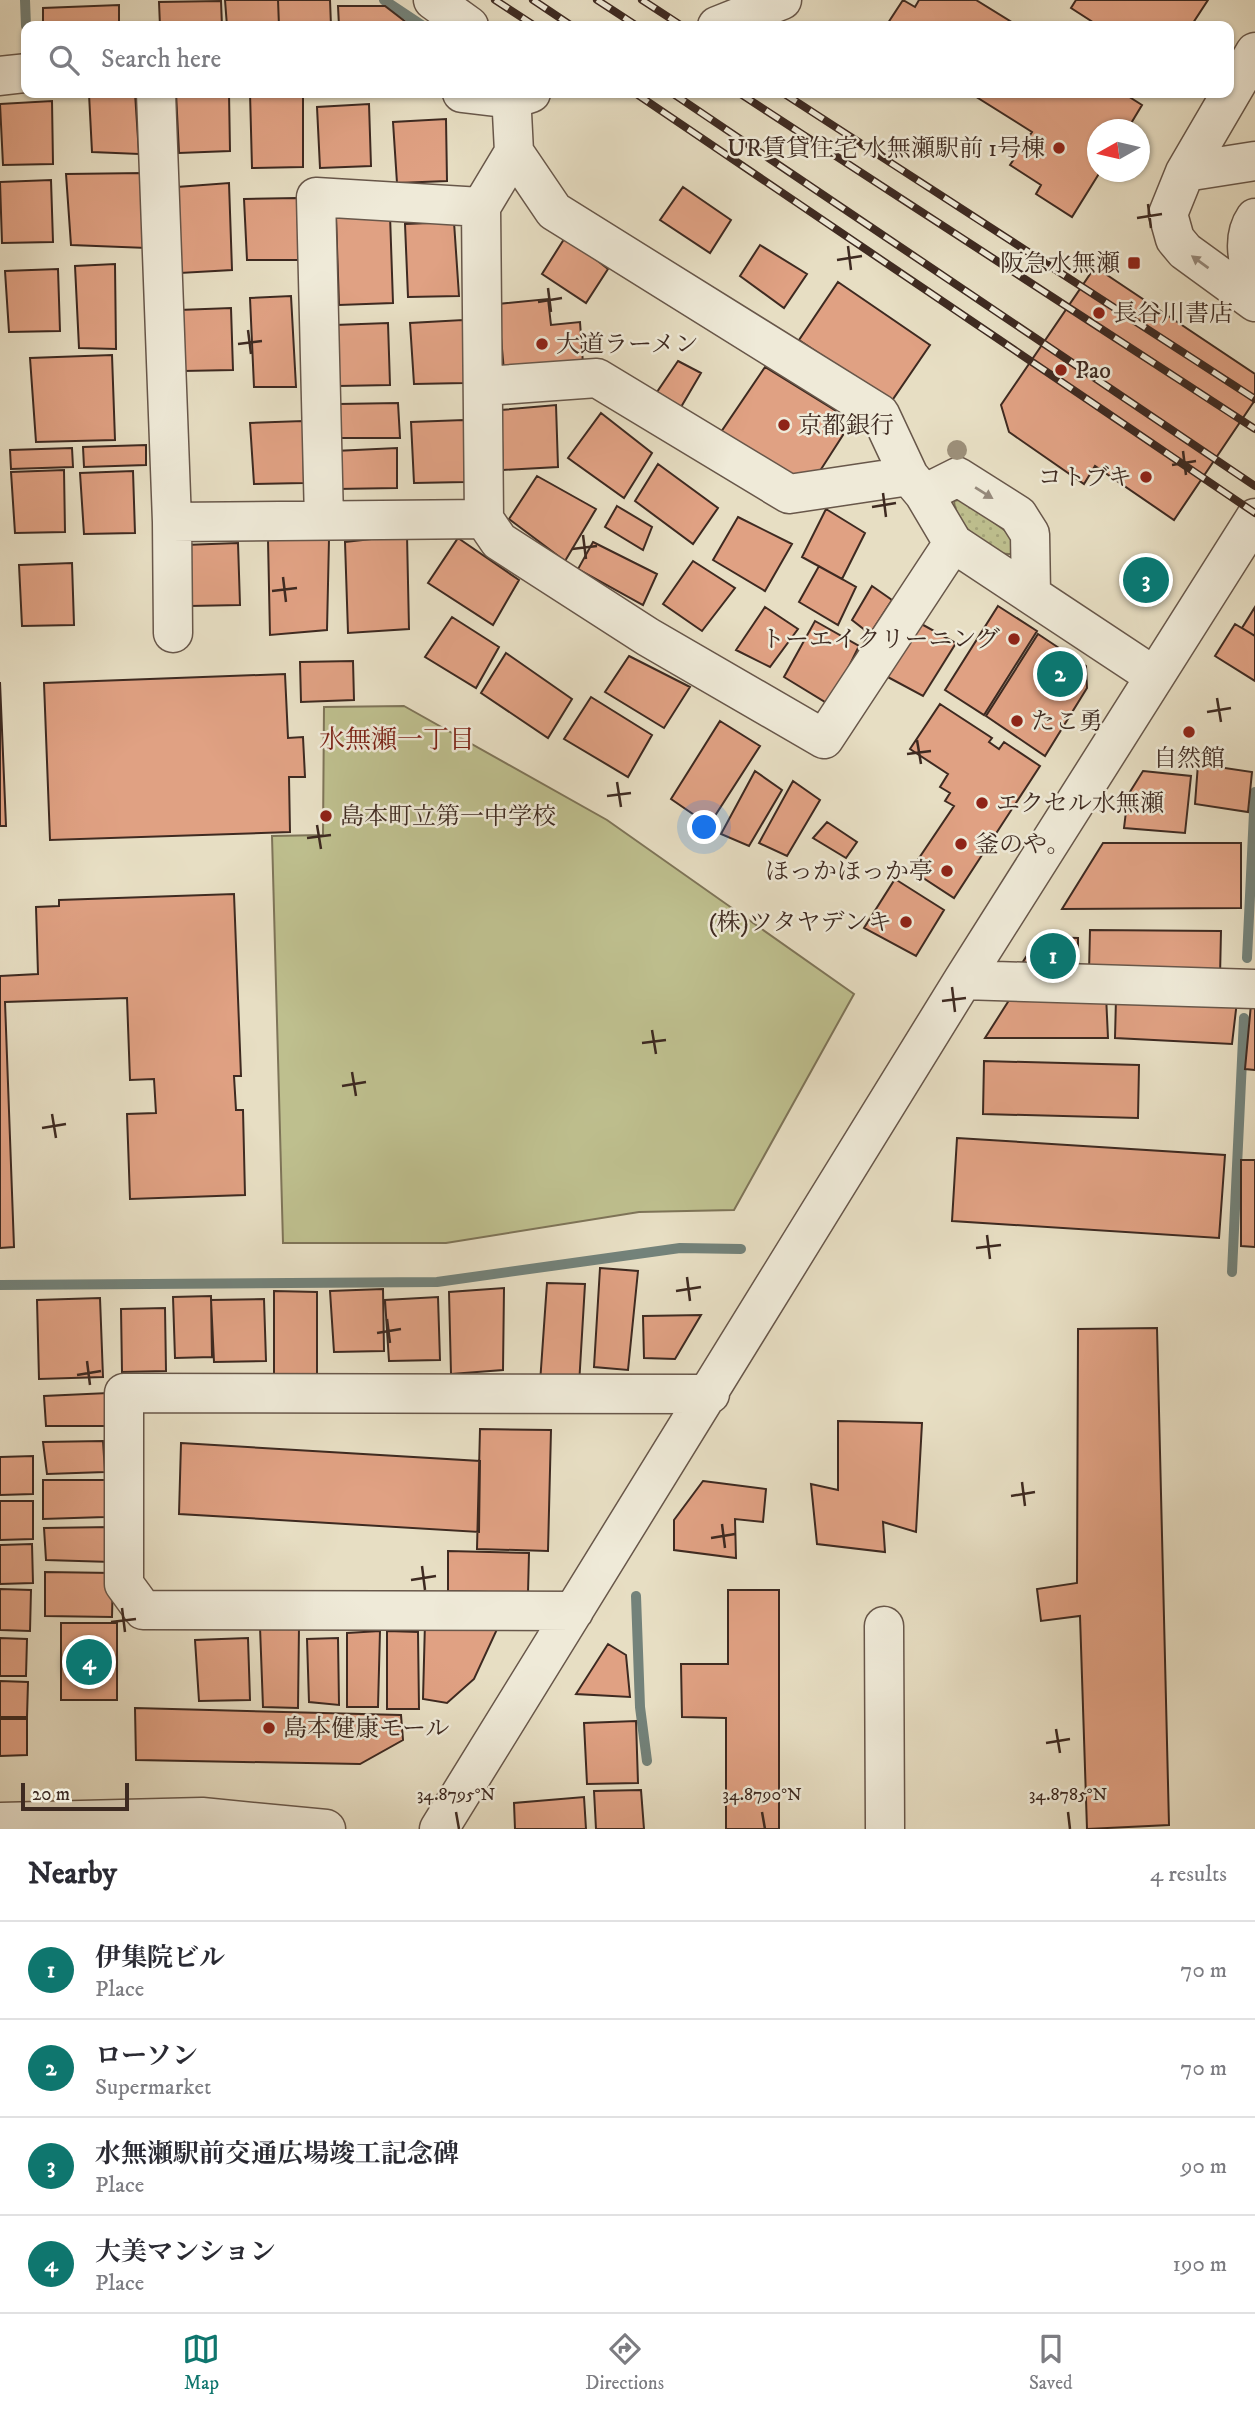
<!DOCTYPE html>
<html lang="en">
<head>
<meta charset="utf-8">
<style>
  :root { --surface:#fff; --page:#f7f7f7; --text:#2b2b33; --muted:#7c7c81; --line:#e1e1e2; --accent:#0f766e }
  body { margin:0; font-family:"IM FELL DW Pica","Noto Serif JP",serif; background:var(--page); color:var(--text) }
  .compass { position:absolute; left:1087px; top:119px; width:63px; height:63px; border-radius:50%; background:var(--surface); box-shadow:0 2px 5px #0004; rotate:262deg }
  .scale { position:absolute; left:21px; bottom:18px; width:108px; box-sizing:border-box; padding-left:7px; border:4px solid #3e2a21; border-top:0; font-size:19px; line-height:24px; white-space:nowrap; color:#3e2a21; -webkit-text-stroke:5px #efead8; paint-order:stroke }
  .you { position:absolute; left:705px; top:828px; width:24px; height:24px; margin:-18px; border:5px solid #fff; border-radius:50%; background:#1a73e8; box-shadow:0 0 0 10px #1a73e833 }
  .badge { display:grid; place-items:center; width:46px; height:46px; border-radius:50%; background:var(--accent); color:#fff; font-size:23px; font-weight:700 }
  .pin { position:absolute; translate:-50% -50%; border:4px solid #fff; box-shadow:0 2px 7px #0006 }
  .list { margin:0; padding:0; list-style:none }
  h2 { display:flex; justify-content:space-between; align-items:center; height:91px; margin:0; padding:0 28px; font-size:30px }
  h2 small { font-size:23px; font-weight:400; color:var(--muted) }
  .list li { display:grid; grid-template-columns:46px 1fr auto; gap:21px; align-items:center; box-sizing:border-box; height:98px; padding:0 28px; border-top:2px solid var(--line) }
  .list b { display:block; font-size:26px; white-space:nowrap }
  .list p { margin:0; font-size:23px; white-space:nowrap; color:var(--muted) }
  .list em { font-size:23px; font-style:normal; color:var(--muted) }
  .icon { flex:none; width:38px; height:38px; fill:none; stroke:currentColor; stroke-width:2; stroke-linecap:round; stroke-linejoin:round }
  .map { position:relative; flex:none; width:1255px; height:1829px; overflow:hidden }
  .search { position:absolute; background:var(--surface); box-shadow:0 2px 5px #0004; left:21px; right:21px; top:21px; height:77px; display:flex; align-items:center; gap:18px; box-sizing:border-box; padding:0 24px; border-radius:14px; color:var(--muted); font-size:26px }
  .sheet { height:483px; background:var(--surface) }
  nav { display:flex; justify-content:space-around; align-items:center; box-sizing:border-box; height:98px; border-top:2px solid var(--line); background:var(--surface); font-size:19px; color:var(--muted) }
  nav a { display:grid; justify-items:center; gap:4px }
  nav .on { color:var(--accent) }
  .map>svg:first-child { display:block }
</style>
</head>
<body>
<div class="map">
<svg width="1255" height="1829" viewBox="0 0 1255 1829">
  <defs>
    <pattern id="green-dots" width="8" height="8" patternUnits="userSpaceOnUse" patternTransform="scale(1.75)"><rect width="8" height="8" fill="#bebf8e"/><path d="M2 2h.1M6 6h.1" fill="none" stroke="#a4a47a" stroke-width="1.8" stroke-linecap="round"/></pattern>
  </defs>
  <rect width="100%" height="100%" fill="#e7dec3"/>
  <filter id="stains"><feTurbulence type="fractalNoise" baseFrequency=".00286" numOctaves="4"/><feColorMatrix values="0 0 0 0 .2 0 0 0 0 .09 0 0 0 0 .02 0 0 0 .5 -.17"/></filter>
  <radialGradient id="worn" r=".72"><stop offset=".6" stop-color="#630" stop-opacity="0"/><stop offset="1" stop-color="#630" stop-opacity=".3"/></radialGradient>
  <!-- green -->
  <path fill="url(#green-dots)" stroke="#7e7458" stroke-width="2" d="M962,499L1011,535L1015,545L1011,554C988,556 955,523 954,501Z"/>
  <!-- pitch -->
  <path fill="#bebf8e" stroke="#7e7458" stroke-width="2" d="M404,706L607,820L854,994L734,1210L639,1212L446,1243H283L272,836L323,835L324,707Z"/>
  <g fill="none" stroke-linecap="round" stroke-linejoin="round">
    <!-- stream -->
    <path stroke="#73827a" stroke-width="10" d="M25,0L26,26
      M384,0L423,26
      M1247,958L1255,792
      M1232,1272L1244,1018
      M0,1285L437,1282L680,1248L741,1249
      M636,1596L640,1707L647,1761"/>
  </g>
  <!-- building -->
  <path fill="#e0a183" stroke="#3e2a21" stroke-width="2" d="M225,0H278L279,26H227Z
    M278,0H330L331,26H279Z
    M903,0L915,7L919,0H976L1018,26H886Z
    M1076,0H1208L1191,26H1099L1071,8Z
    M221,1L222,26H160L159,2Z
    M119,5V26H43V8Z
    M338,6H385L411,26H339Z
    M135,93L139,154L92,152L89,94Z
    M176,93H229L230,151L179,153Z
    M250,93H303V167L252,168Z
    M970,93H1123L1142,105L1127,130H1098V172H1100L1072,217L1036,194L1041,185L1010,165L1032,132Z
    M52,101L53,164L3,165L0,104Z
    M369,104L371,166L320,168L317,107Z
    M446,119L447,181L397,183L393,122Z
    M144,173L147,248L71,245L66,174Z
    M51,180L53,242L2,243L0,182Z
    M229,183L232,270L180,273L177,187Z
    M683,187L731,220L710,253L660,220Z
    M297,198L299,260H247L244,199Z
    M390,215L393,303L339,305L336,217Z
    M454,222L459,296L408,297L405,224Z
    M566,236L608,269L586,303L542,274Z
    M760,245L807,274L784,308L740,276Z
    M115,264L116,349L79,348L75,266Z
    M1095,267L1255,374V400L1174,520L1095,466L1084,484L1009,432L1001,405Z
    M58,269L60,331L9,332L5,271Z
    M838,282L930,345L891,402L799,340Z
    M291,296L296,387H254L250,298Z
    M548,299L551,325L580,322L583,364L504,371L498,304Z
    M231,308L233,370L183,371L179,310Z
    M463,320L465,383L414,384L410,323Z
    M388,323L390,385L338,386L335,325Z
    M112,355L115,440L36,442L30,358Z
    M678,361L701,373L681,407L657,392Z
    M765,367L841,414L843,435L818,474L795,482L719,435Z
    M398,403L400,438H341L338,404Z
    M556,405L558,467L503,470L501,410Z
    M601,413L652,453L624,498L568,458Z
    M464,420L465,482L414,483L411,422Z
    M303,421L304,483L254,484L250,423Z
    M146,445V465L84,467L83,447Z
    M72,448L73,467L11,469L10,450Z
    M397,448V488L336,489L335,451Z
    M658,464L718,508L693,544L635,501Z
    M64,470L65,532L15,533L11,472Z
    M133,471L135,533L84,534L80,473Z
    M537,476L596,509L565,561L509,519Z
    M617,506L652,527L643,550L605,527Z
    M826,509L865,533L842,579L802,557Z
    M738,517L792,544L765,591L713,560Z
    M407,535L409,629L348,633L345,542Z
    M458,538L519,580L493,625L428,583Z
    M329,539L327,630L270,635L268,540Z
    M593,542L657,574L643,605L578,569Z
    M238,543L240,605L189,606L185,545Z
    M693,561L735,588L702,631L663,604Z
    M72,563L74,625L22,626L19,565Z
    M819,566L856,587L838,625L799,602Z
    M872,586L892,600L870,634L852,620Z
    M998,606L1037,631L984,715L945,690Z
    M765,607L798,629L770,667L736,650Z
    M1255,607V636L1242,628Z
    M452,617L499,647L476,688L425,657Z
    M815,621L859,646L830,705L784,677Z
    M916,621L956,643L923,696L884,675Z
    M1235,624L1255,636V681L1215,656Z
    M1038,634L1086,666L1087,688L1045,756L986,716Z
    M506,653L572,699L548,738L481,693Z
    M629,656L690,687L664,728L605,692Z
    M353,661L354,700L301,702L300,662Z
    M285,674L288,738L303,737L305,777H289L290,832L50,840L44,683Z
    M0,682L6,826H0Z
    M591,697L652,735L628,777L564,739Z
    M940,704L992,738L989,742L999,749L1004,742L1040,766L954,898L911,870L954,806L945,801L950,793L940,787L948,774L910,749Z
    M720,721L760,746L709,825L671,799Z
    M1198,764L1252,772L1248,812L1195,804Z
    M755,771L782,790L749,846L721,834Z
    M1143,771L1191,776L1185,833L1124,828L1128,795Z
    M793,781L820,800L787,856L759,843Z
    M827,822L857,842L846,858L813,838Z
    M1103,843H1241V908L1062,909Z
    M895,879L944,910L916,956L864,928Z
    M234,894L241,1076H234L236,1110H243L245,1195L130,1199L127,1114L156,1113L154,1079L130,1080L127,998L5,1002L14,1247L0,1248V976L38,974L36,907L59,906V900Z
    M1090,930L1221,931L1220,977L1089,972Z
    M1039,937L1078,938V976L1015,974Z
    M1013,994L1106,995L1108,1038H985Z
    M1116,998L1237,1001L1232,1044L1115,1038Z
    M1251,1004H1255V1070L1245,1069Z
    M984,1061L1139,1065L1138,1118L983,1114Z
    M957,1138L1225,1155L1219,1238L952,1221Z
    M1241,1160H1255V1247L1241,1246Z
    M600,1268L638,1271L628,1370L594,1367Z
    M547,1283L585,1284L579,1385L540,1383Z
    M504,1288L503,1370L451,1374L449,1292Z
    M383,1289L384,1351L334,1352L330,1291Z
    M274,1291L317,1292V1385L274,1386Z
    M211,1296L212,1357L175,1358L173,1297Z
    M438,1297L440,1360L389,1361L385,1300Z
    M100,1298L103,1377L39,1379L37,1300Z
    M264,1299L266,1361L214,1362L211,1300Z
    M165,1308L166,1371L122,1372L121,1309Z
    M701,1315L675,1359L644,1358L643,1316Z
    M1157,1328L1169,1825L1087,1829L1080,1616L1041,1621L1037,1589L1077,1583L1078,1329Z
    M108,1393V1426H46L44,1396Z
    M838,1421L922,1423L916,1532L883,1522L885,1552L817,1544L811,1484L838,1490Z
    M480,1429L551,1430L548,1551L477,1549Z
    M103,1441L105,1472L47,1474L43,1442Z
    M181,1443L480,1461L479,1532L179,1514Z
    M33,1456V1494L0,1495V1457Z
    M43,1480H106L105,1517L43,1519Z
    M703,1481L766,1489L763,1522L735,1519L736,1558L674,1550V1520Z
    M0,1501H33V1539L0,1540Z
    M112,1527L111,1562L46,1560L44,1528Z
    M32,1544L33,1583L0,1584V1545Z
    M448,1551L529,1553L528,1593L448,1591Z
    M45,1572L113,1573L112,1617L45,1616Z
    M0,1589L31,1590L30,1631L0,1630Z
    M728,1590H779V1829H726V1718L682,1717L681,1664H728Z
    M425,1622L499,1625L474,1679L447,1703L423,1699Z
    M61,1623H117V1700H61Z
    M299,1626L298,1708L263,1707L260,1627Z
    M380,1631L378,1707H347V1633Z
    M387,1631L418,1632L419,1709H387Z
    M0,1638L27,1639L26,1676H0Z
    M248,1638L250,1700L199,1701L195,1640Z
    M338,1638L339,1705L309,1702L307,1639Z
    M608,1644L626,1655L630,1697L576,1694Z
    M0,1681L28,1682L27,1717H0Z
    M135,1708L401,1715L403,1740L360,1764L136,1760Z
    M0,1719H27V1755L0,1756Z
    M636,1721L638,1783L587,1784L584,1723Z
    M641,1790L644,1829H596L594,1791Z
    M584,1797L586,1829H515L514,1803Z"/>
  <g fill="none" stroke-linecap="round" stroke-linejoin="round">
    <defs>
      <path id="minor" d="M433,0L469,26
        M717,26L782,0
        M1255,52L1185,172L1168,214L1175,239L1185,251L1255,302
        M0,76L26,73
        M156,93L172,522L173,633
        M462,93L513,99L531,93
        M511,93L514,152L481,207L484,519L499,541L648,637L824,739L953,543
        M514,152L554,211L880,414L909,476L924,494L953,543L1154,676
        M1185,172L1255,161
        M1255,218C1240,240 1250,266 1255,291
        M485,386L597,378L789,494L909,476
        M924,494L958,477L1018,515L1030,534L1031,594
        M324,520L316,197L481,207
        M172,522L484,519
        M963,980L1255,989
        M574,1611L143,1610L124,1584V1393L710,1394
        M884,1626L885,1829
        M0,1822L202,1817L326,1829
        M439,1829L963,980L1255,518"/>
    </defs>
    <!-- minor casing -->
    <use href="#minor" stroke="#68574a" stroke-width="41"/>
    <!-- minor -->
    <use href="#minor" stroke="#efead8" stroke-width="38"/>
    <defs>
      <path id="rail" d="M495,0L535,26
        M533,0L572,26
        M597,0L637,26
        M642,0L682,26
        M635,93L1255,513
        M672,93L1255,486
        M739,93L1255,429
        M783,93L1255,399"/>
    </defs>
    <!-- rail casing -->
    <use href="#rail" stroke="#3e2a21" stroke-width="8"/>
    <!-- rail -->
    <use href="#rail" stroke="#efead8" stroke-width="5" stroke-dasharray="16" stroke-linecap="butt"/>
  </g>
  <!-- trees -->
  <g fill="#9c8f79">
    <circle cx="957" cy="450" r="10"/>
    <circle cx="1146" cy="588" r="10"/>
  </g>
  <!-- one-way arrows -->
  <defs><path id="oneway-solid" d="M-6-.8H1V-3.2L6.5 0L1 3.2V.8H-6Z" transform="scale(1.75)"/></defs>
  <g fill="#968a7c">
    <use href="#oneway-solid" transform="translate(1200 262) rotate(-144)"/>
    <use href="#oneway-solid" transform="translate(984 493) rotate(32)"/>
  </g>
  <!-- ticks -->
  <path fill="none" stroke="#3e2a21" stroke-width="2.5" d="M1148,204L1151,228M1137,218L1162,214M848,246L851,270M837,260L862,256M548,288L551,312M538,302L562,298M248,330L251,354M238,344L262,341M1183,451L1186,475M1172,465L1196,461M883,493L886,517M872,507L896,503M583,535L586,559M572,549L597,546M283,577L286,602M272,591L297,588M1217,698L1221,722M1207,712L1231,708M917,740L921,764M907,754L931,751M617,782L621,807M607,796L631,793M317,825L321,849M307,838L331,835M952,987L955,1012M942,1001L966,998M652,1030L656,1054M642,1043L666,1040M352,1072L356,1096M342,1086L366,1082M52,1114L56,1138M42,1128L66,1124M987,1235L990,1259M976,1248L1001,1245M687,1277L690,1301M676,1291L701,1287M387,1319L390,1343M377,1333L401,1329M87,1361L90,1385M77,1375L101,1371M1022,1482L1025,1506M1011,1496L1035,1492M722,1524L725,1548M711,1538L735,1534M422,1566L425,1590M411,1580L436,1576M122,1608L125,1632M111,1622L136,1619M1056,1729L1060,1753M1046,1743L1070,1739M456,1812L459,1829M762,1812L765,1829M1068,1812L1070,1829"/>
  <!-- markers -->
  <g fill="#8f2418" stroke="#efead8" stroke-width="2.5">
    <circle cx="1059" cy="148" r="7"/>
    <rect x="1127" y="256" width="14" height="14" rx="3.5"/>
    <circle cx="1099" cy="313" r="7"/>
    <circle cx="542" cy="344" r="7"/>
    <circle cx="1061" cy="370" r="7"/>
    <circle cx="784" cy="425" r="7"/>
    <circle cx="1146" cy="477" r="7"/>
    <circle cx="1014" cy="639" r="7"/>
    <circle cx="1017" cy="721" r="7"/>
    <circle cx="1189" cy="732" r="7"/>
    <circle cx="982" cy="803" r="7"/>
    <circle cx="326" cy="816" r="7"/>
    <circle cx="961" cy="844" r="7"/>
    <circle cx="947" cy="871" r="7"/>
    <circle cx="906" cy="922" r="7"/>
    <circle cx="269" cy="1728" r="7"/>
  </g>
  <g text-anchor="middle" stroke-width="5" stroke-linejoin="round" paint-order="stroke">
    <!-- poi labels -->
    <g font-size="24" fill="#3e2a21" stroke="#efead8" text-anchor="start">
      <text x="1045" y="156" text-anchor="end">UR賃貸住宅 水無瀬駅前 1号棟</text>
      <text x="1120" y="271" text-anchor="end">阪急水無瀬</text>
      <text x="1113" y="321">長谷川書店</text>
      <text x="556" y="352">大道ラーメン</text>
      <text x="1075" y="378">Pao</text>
      <text x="798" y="433">京都銀行</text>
      <text x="1132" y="485" text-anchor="end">コトブキ</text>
      <text x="1000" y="647" text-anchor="end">トーエイクリーニング</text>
      <text x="1031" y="729">たこ勇</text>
      <text x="1189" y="766" text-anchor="middle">自然館</text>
      <text x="996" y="811">エクセル水無瀬</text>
      <text x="340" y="824">島本町立第一中学校</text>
      <text x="975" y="852">釜のや。</text>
      <text x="933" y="879" text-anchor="end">ほっかほっか亭</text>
      <text x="892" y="930" text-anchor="end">(株)ツタヤデンキ</text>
      <text x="283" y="1736">島本健康モール</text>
    </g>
    <!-- neighbourhood labels -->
    <g font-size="26" fill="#7a1f14" stroke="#efead8">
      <text x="397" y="748">水無瀬一丁目</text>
    </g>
  </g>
  <g font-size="18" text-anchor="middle" fill="#3e2a21" stroke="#efead8" stroke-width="5" stroke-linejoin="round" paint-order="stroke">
    <text x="456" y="1800">34.8795°N</text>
    <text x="762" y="1800">34.8790°N</text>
    <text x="1068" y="1800">34.8785°N</text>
  </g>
  <rect width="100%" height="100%" filter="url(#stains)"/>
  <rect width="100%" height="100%" fill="url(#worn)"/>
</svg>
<svg class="compass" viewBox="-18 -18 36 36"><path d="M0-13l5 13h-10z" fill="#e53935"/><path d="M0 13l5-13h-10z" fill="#7c7c81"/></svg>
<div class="scale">20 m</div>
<div class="you"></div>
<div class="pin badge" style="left:1053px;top:956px">1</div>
<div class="pin badge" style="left:1060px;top:674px">2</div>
<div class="pin badge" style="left:1146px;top:580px">3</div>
<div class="pin badge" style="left:89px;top:1662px">4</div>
<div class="search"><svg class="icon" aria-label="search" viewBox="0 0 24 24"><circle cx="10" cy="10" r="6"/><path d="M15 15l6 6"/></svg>Search here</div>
</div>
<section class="sheet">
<h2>Nearby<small>4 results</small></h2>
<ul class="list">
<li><span class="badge">1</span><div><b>伊集院ビル</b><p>Place</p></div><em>70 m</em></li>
<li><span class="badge">2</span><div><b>ローソン</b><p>Supermarket</p></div><em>70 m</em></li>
<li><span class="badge">3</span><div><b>水無瀬駅前交通広場竣工記念碑</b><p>Place</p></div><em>90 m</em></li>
<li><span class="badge">4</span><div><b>大美マンション</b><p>Place</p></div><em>190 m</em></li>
</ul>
</section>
<nav>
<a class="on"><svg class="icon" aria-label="map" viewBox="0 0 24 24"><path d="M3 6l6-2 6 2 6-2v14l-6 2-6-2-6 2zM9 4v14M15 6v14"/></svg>Map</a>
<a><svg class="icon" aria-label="directions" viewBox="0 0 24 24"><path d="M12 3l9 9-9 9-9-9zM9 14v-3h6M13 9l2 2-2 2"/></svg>Directions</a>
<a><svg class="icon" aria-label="saved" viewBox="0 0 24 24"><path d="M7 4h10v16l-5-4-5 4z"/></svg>Saved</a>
</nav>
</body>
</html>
